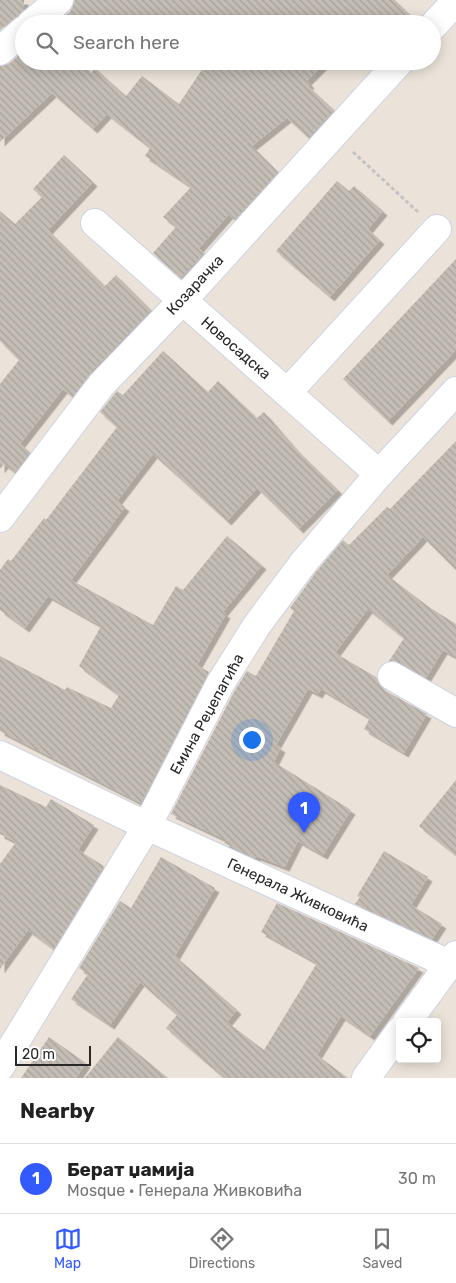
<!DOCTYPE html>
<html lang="en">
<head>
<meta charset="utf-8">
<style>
  :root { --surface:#fff; --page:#f2f2f2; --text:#222; --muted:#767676; --line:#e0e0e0; --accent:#325aff }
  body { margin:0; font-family:Rubik,sans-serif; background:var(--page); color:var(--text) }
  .controls { position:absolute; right:15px; bottom:15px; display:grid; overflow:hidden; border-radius:5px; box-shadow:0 2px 12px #0003 }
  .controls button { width:45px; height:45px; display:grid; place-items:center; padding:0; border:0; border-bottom:1px solid var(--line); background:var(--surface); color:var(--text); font:25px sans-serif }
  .scale { position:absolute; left:15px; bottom:12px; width:76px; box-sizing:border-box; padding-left:5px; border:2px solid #282828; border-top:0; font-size:14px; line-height:18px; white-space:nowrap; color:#282828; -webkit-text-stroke:4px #fff; paint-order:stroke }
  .you { position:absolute; left:251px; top:739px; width:18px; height:18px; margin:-12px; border:4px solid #fff; border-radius:50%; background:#1a73e8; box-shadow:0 0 0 8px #1a73e833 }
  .badge { display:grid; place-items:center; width:32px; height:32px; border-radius:50%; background:var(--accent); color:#fff; font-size:16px; font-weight:700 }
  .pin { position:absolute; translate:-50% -41px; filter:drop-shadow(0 1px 2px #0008) }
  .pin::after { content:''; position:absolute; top:26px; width:18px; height:15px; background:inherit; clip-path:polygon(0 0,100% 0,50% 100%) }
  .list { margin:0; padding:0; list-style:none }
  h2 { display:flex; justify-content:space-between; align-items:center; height:65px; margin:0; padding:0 20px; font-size:21px }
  h2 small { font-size:16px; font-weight:400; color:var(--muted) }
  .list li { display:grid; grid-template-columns:32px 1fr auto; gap:15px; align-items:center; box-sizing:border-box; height:70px; padding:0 20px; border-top:1px solid var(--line) }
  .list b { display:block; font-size:19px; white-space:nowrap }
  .list p { margin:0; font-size:16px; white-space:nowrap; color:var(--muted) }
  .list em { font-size:16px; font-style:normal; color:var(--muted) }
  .icon { flex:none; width:28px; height:28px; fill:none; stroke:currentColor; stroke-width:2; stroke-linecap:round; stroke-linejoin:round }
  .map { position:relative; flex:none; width:456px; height:1078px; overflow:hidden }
  .search { position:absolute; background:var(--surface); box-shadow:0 2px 12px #0003; left:15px; right:15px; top:15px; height:55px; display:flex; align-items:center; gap:12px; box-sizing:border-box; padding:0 18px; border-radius:28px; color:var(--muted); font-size:19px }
  .sheet { height:135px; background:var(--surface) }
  nav { display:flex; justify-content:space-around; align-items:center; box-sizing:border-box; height:70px; border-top:1px solid var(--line); background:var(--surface); font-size:14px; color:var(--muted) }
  nav a { display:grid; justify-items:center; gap:2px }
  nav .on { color:var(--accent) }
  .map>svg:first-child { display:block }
</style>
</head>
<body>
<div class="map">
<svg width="456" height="1078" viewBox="0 0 456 1078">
  <defs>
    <pattern id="building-back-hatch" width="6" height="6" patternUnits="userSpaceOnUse" patternTransform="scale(1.25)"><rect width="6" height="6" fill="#c3bdb5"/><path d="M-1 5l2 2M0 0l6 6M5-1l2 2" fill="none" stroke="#a8a29c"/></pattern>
    <filter id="shadow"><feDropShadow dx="4.5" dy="4.5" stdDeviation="0" flood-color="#0004"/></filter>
  </defs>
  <rect width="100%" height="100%" fill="#ebe3d9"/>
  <!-- building -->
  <path fill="url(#building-back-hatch)" filter="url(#shadow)" d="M0,0H24V10L0,30Z
    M75,0H395L417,22V24H55L70,12Z
    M24,51V61H80L91,73L95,68L126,96L142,76L179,104L203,68L199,65L203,61H327L307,81L310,84L308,86L334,110L309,138L287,118L252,146L278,172L234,220L229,214L199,248L204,253L181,278L153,253L176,227L163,217L191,187L145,156L150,148L107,114L93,129L52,93L0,142V66L10,63Z
    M64,155L93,182L48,230L105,286L116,275L151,310L92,371L73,397L63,389L20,444L30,452L15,472L4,464L0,469V384L19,360L0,341V211L15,224L42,197L33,189Z
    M337,181L349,191L354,186L383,211L368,229L380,240L330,297L276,251Z
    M456,259V350L388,421L343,379Z
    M163,351L208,392L218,381L257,418L264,412L297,450L338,490L299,529L257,488L227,521L153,454L117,501L125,507L71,580L153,625L176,586L183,590L227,536L262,565L223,612L226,614L197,665L209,672L141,803L0,731V656L65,690L67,687L111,708L119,695L79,666L101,626L48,596L25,628L0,610V570L8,559L11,561L44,518L46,520L117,427L100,412L117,391L123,395Z
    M456,441V570L423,537L387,575L429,607L456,624V657L443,650L426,678L400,662L389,661L404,638L368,609L335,653L376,677L379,684L384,690L427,714L404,753L364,729L370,718L321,689L318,694L308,689L276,745L281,748L274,762L351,810L323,855L298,841L285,867L256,856L255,858L224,843L226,840L171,814L234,692L247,671L256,676L294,611L290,608L316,572L343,540L349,545L387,507L390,509Z
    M456,780V855L419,826Z
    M0,785L46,807L51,799L94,825L78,850L104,866L54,949L28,930L0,969V864L16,842L0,834Z
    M384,851L428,877L411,905L442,924L432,939L355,904L360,897L357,896Z
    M161,857L215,888L175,956L237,1010L227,1022L264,1050L317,963L261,932L277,903L419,968L370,1036L341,1016L317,1055L348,1078H224L166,1028L177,1015L140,982L110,1025L71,999L88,974L79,968L120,901L131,908Z
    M49,1037L86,1063L76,1078H21Z
    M118,1037L168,1078H85Z"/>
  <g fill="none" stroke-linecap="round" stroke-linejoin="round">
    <defs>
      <path id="minor" d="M31,24L59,0
        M432,27L456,1
        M0,51L24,30
        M95,223L379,474
        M287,393L437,229
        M0,518L101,385L182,301L400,61
        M392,676L456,713
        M0,755L147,826L449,964
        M0,1067L147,826L220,684L257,625L304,562L379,474L456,391"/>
      <path id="tertiary" d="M407,1022L456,955
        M366,1078L400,1031"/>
    </defs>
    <!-- minor casing -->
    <use href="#minor" stroke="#ced2e2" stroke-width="30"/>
    <!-- tertiary casing -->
    <use href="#tertiary" stroke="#ced2e2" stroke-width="30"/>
    <!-- path -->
    <path stroke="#c3c3c3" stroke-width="3" stroke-dasharray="4 2.5" stroke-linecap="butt" d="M353,152L418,212"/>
    <!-- minor -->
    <use href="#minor" stroke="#fff" stroke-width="28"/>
    <!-- tertiary -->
    <use href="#tertiary" stroke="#fff" stroke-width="28"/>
  </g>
  <g text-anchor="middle" stroke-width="4" stroke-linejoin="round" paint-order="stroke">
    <!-- street labels -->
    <g font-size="15" fill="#282828" stroke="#fff">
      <text transform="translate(195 285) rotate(-47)" y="5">Козарачка</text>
      <text transform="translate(236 348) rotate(41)" y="5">Новосадска</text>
      <text transform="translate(207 714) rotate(-61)" y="5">Емина Реџепагића</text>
      <text transform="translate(298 895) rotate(25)" y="5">Генерала Живковића</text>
    </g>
  </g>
</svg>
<div class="controls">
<button><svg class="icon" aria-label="locate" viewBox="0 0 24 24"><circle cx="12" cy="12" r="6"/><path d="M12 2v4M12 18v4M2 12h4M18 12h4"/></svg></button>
</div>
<div class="scale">20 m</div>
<div class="you"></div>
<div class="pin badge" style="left:304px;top:833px">1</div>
<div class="search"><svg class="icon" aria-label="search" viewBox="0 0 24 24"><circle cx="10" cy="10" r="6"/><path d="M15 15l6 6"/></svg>Search here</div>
</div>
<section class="sheet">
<h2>Nearby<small></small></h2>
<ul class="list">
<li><span class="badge">1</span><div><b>Берат џамија</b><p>Mosque · Генерала Живковића</p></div><em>30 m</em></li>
</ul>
</section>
<nav>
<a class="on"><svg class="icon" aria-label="map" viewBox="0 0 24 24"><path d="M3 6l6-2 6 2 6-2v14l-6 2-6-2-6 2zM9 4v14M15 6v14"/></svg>Map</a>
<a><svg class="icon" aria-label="directions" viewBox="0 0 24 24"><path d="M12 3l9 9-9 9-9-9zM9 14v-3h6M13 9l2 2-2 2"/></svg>Directions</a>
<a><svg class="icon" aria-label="saved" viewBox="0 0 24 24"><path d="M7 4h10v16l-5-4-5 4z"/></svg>Saved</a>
</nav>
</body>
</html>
